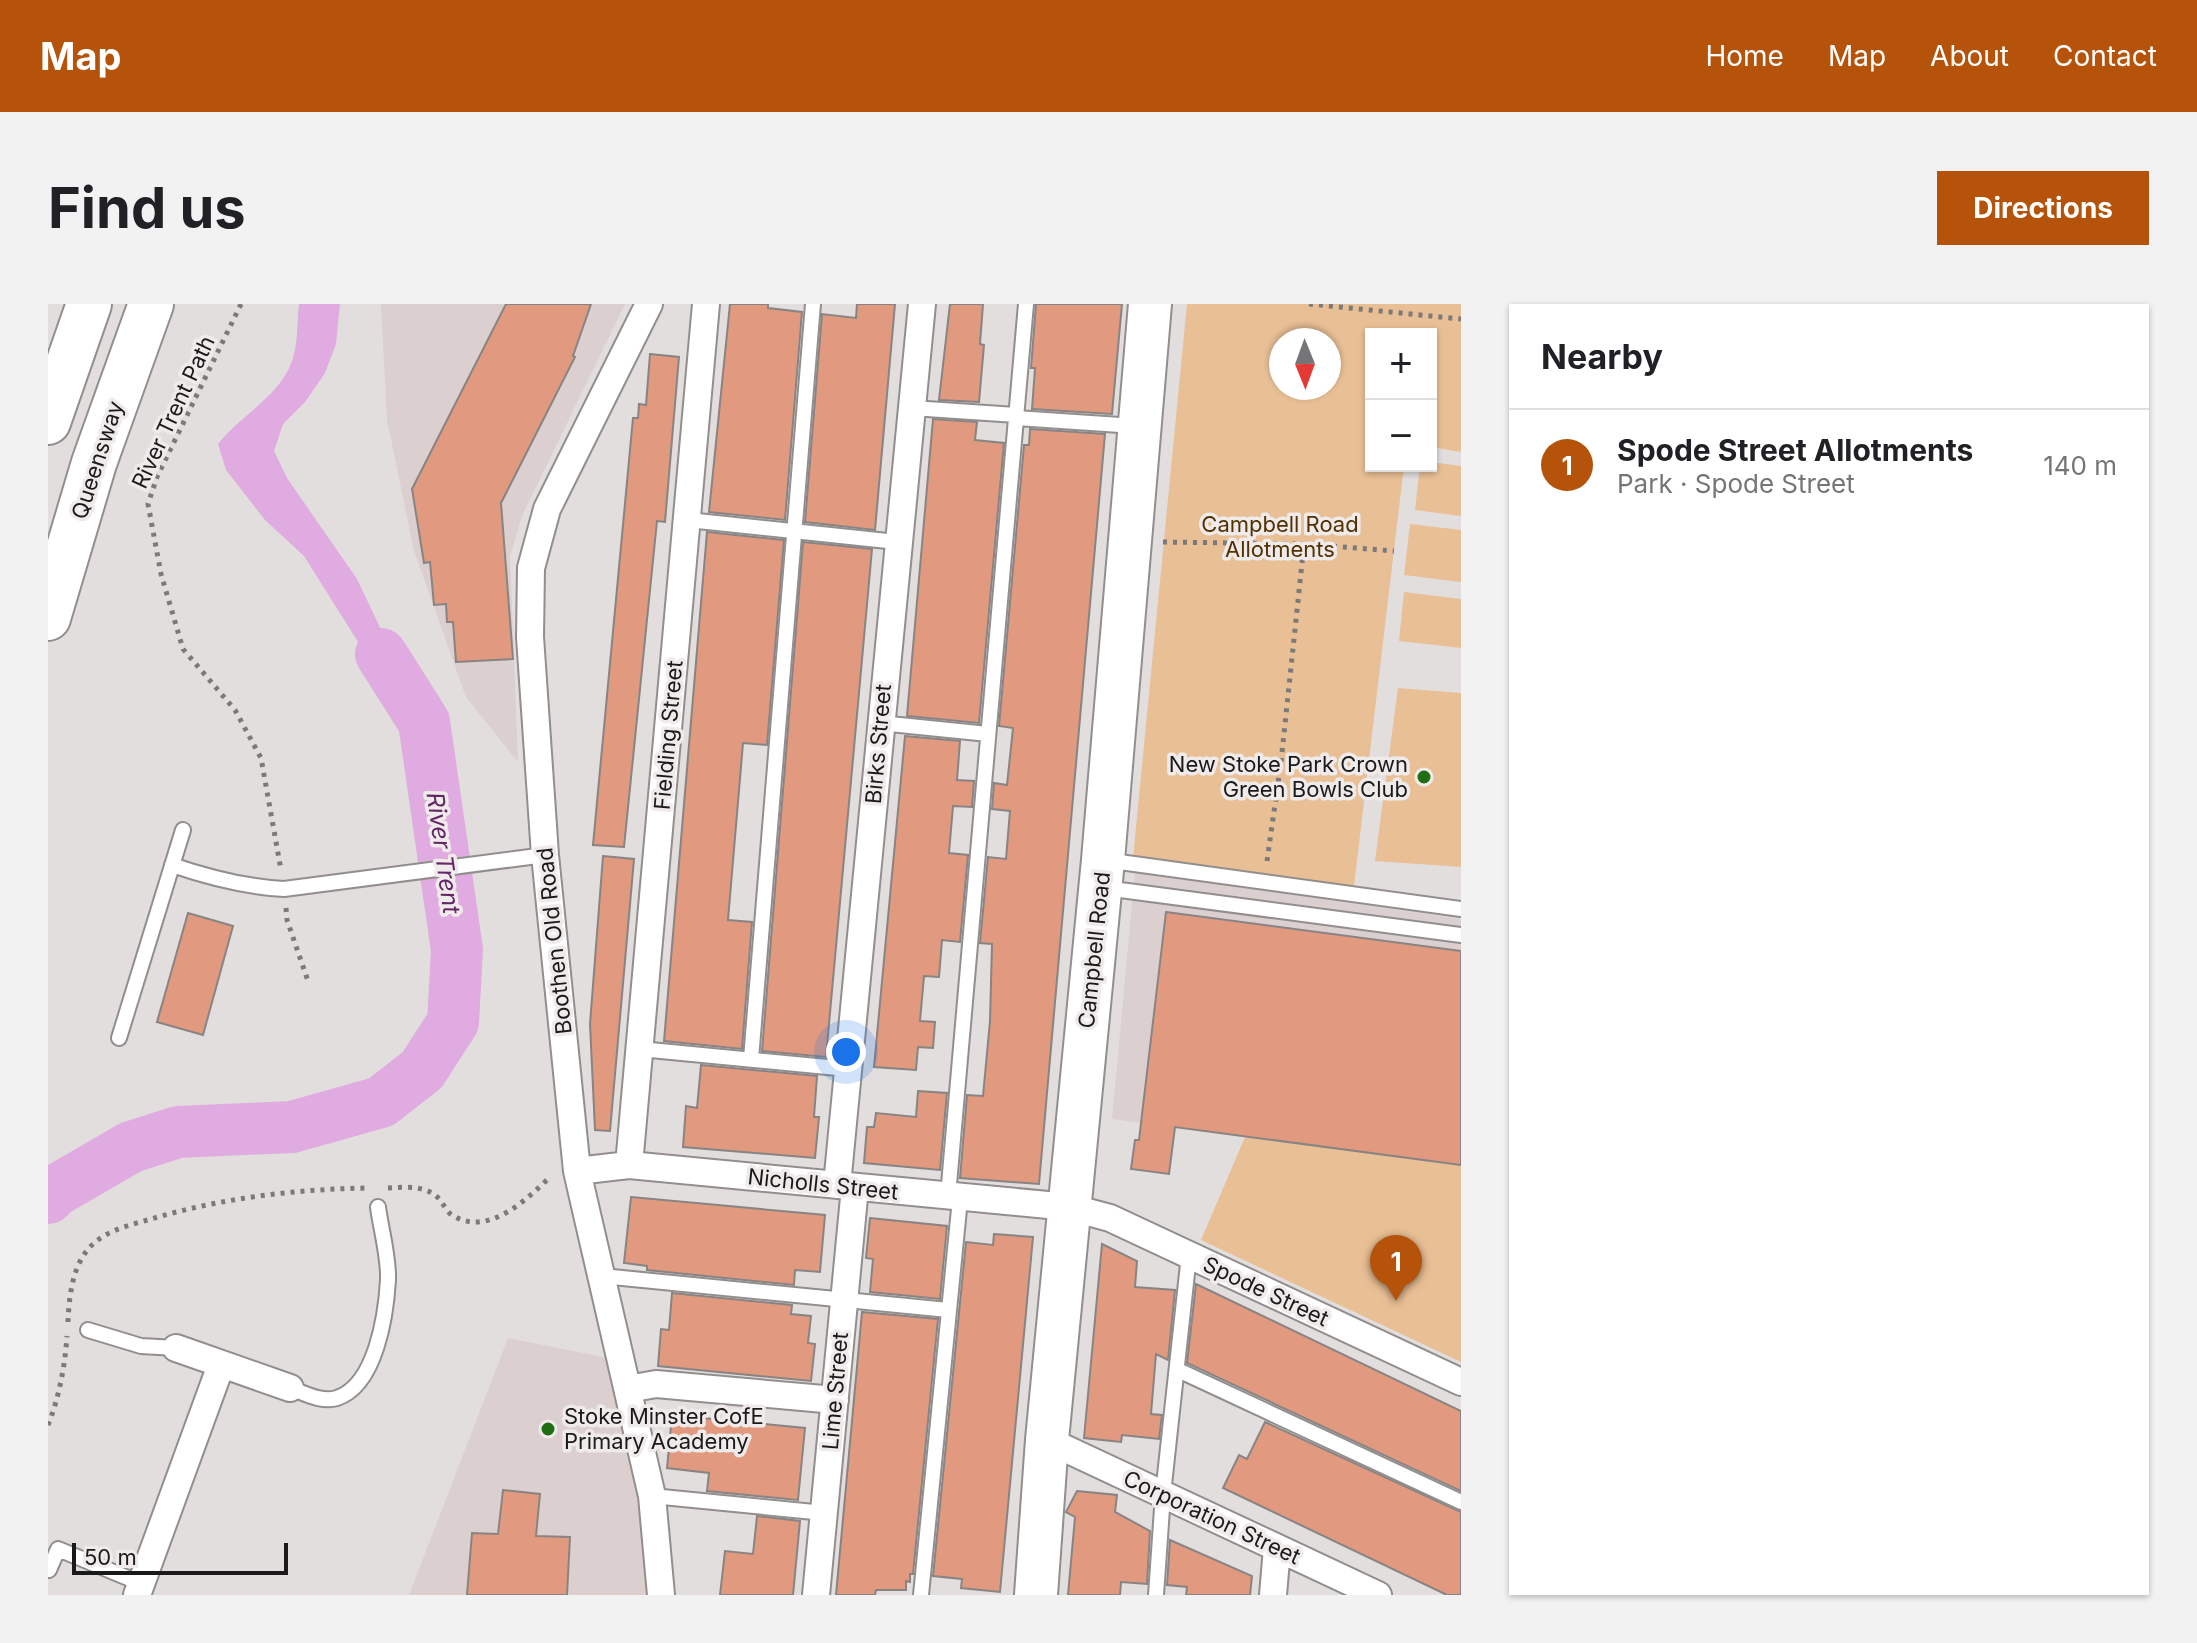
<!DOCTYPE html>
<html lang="en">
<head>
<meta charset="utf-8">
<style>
  :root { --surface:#fff; --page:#f2f2f2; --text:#202124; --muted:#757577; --line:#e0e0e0; --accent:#b45309 }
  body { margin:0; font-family:Inter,sans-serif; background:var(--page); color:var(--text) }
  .controls { position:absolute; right:24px; top:24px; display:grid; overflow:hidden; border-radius:0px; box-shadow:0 2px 6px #0004 }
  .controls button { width:72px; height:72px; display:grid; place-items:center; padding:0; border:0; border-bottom:2px solid var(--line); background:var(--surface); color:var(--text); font:40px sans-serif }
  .compass { position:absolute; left:1221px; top:24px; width:72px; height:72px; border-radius:50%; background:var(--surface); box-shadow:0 2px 6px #0004; rotate:179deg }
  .scale { position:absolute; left:24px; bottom:20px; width:216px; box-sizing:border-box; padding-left:8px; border:4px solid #1b1a1a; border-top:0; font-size:22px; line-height:28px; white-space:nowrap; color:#1b1a1a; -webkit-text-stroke:6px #f0ebeb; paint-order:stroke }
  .you { position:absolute; left:798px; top:748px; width:28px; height:28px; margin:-20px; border:6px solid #fff; border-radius:50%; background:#1a73e8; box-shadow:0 0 0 12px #1a73e833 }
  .badge { display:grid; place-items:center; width:52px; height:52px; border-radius:50%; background:var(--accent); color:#fff; font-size:26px; font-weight:700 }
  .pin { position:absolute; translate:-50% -66px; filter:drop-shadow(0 2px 4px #0008) }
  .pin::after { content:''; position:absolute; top:42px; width:28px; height:24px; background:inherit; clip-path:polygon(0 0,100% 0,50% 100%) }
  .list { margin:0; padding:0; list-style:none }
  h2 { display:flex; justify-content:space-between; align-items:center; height:104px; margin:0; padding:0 32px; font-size:34px }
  h2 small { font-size:26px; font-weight:400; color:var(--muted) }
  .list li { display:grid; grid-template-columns:52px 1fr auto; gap:24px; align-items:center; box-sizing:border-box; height:112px; padding:0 32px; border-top:2px solid var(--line) }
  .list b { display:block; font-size:30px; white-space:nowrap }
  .list p { margin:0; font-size:26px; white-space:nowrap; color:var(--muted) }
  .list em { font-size:26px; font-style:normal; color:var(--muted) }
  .map { position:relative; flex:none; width:1413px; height:1291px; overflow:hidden; border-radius:0px }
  header { display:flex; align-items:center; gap:48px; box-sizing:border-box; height:112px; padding:0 40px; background:var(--accent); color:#fff }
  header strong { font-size:38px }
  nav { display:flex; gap:44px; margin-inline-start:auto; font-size:28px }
  .intro { display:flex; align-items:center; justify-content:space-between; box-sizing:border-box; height:192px; padding:0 48px }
  h1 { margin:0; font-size:56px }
  .button { padding:20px 36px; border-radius:0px; background:var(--accent); color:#fff; font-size:28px; font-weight:700 }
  main { display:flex; gap:48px; padding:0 48px }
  aside { flex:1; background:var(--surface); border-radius:0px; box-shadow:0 2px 6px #0004 }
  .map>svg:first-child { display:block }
</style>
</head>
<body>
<header>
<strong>Map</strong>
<nav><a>Home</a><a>Map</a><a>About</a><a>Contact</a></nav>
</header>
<div class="intro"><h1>Find us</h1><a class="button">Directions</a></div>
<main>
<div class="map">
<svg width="1413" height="1291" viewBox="0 0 1413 1291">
  <rect width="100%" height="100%" fill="#e3dede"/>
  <!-- built -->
  <path fill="#dccfcf" d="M333,0H577L474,212L462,253L470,458L418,393L366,247L339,116Z
    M1087,568L1413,615V861L1064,815Z
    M460,1034L560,1054L591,1196L600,1291H361Z"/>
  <!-- green -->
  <path fill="#e9bf95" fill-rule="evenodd" d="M1139,0H1413V148L1383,143V30H1323V162H1356L1306,582L1085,554ZM1233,36H1281V84H1233Z
    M1383,158L1413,162V212L1367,206L1372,162H1383Z
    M1362,220L1413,226V278L1356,271Z
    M1356,288L1413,295V344L1351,337Z
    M1350,384L1413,389V563L1327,557Z
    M1197,833L1413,861V1058L1153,936Z"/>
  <!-- water -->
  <path fill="#e0abe0" d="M251,0H292L288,40L277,69L257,98L235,120L226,147L239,174L309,275L337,334L390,404L358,414L256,252L217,216L178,166L170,140C194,109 237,90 246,50C250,34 249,16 251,0Z"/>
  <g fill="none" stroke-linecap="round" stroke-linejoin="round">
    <!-- river -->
    <path stroke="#e0abe0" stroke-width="52" d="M0,894L7,887L83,843L130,828L244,823L333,798L374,766L405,718L409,646L376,418L333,350"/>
  </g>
  <!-- building -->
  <path fill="#e19a7f" stroke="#888483" stroke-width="2" d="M458,0H543L525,52L527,53L453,199L465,355L408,358L405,318H399L398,300L386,301L382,258L376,259L364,185Z
    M682,0H720V4L754,8L737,216L661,208Z
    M809,0H847L827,226L757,218L774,10L808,14Z
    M902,0H935L932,40L936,41L931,98L891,96Z
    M988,0H1074L1064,110L984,105L987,64H983Z
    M602,50L631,53L617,218L609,217L576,543L545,541L585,114H590L591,100L598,101Z
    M885,115L929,118L927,136L956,139L931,419L859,412Z
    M982,125L1057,130L991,880L912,874L919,791L935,792L942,717L944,640L932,639L940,553L958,555L962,507L944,505L946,479L959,481L965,424L951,422L976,141H981Z
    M659,228L736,236L719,441L695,439L680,616L704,618L694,745L616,737Z
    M755,238L824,245L778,753L714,747Z
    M857,432L912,437L909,476L926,477L924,503L905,502L901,549L920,551L912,638L894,636L891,673L876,672L872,717L887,718L885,744L870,743L868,766L826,763Z
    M555,552L586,555L562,827L547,826L542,720Z
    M1118,608L1413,647V861L1127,823L1121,870L1083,865L1087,836H1091Z
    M140,609L185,622L155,731L109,718Z
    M653,761L769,772L766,813H771L767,854L635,843L638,802L649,804Z
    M870,787L899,789L892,866L816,859L819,823H826L828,809L868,813Z
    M583,893L777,911L772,968L747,966L746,981L599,966V962L576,959Z
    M822,914L899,922L892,995L822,988L825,955L818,954Z
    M946,930L985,933L952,1288L913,1284L914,1275L885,1272L918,938L945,941Z
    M1054,940L1089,957L1087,983L1127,986L1120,1056L1108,1050L1103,1110L1114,1111L1111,1135L1074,1131L1073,1138L1036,1134Z
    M1148,980L1413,1107V1187L1139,1059Z
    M624,989L744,1001L743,1010L763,1012L760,1039L767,1040L763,1077L610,1062L613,1025L621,1026Z
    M814,1008L890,1015L865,1270H862V1278L858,1277V1286H828L827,1291H788Z
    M624,1111L757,1124L750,1196L659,1187L661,1169L619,1164Z
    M1217,1118L1413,1208V1291H1399L1175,1184L1191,1151L1199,1155Z
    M455,1186L492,1190L488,1232L522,1233L519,1291H419L424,1229L450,1230Z
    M1029,1187L1069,1191L1067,1208L1102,1227L1099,1280L1073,1278L1072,1291H1020L1027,1213L1018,1208Z
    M709,1212L752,1217L745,1291H672L677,1247L705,1250Z
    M1122,1236L1204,1272L1202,1291H1138L1139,1283L1119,1281Z"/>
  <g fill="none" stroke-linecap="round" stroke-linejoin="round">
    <defs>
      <path id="lane" d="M864,104L968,111
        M968,114L1087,122
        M640,216L849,238
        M832,419L940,430
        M1057,556L1413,605
        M124,561C162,574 197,583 236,585L497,551
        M1057,584L1413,631
        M71,734L135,526
        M592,745L800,765
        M703,755L765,0
        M900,892L978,0
        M554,972L900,1006
        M40,1026L93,1042L128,1044
        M1130,1066L1413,1198
        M242,1084C256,1089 274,1099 289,1094C328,1081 338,1011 340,976C341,953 333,926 330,903
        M604,1192L776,1209
        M1,1266L10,1245L92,1279
        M873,1291L912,895
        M1108,1291L1115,1190L1141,951"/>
      <path id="street" d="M601,0L499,205L483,264L482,333L497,551L529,867L604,1192L613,1291
        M581,861L658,0
        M529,867L581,861L1021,903L1062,914L1413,1078
        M789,881L874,0
        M128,1044L242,1084
        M580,1085L608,1080L787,1096
        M999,1136L1330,1291
        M89,1291L173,1061
        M768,1291L807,883
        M1225,1291L1229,1244"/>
      <path id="primary" d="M988,1291L999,1136L1055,556L1102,0"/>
      <path id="highway" d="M0,118L41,0
        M0,314L46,159L103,0"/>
    </defs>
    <!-- lane casing -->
    <use href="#lane" stroke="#928e8e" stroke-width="18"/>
    <!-- street casing -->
    <use href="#street" stroke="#928e8e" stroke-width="30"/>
    <!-- primary casing -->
    <use href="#primary" stroke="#928e8e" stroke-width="46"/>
    <!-- highway casing -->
    <use href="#highway" stroke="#928e8e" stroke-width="48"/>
    <!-- path -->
    <path stroke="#7c7979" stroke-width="5" stroke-dasharray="4 6" stroke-linecap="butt" d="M193,0L109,173L100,200L113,270L135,345L187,406L213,454L233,566
      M1261,0L1413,15
      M1115,238L1256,240L1346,247
      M1219,557L1233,458L1256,240
      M238,604L239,616L261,680
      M340,884C359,883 380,881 392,896C396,901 399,908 404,911C440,934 479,895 502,873
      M20,1018C21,994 24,962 42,943C58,926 82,921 103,915C174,894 248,885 322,884
      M0,1121C11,1094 17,1062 19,1032"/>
    <!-- lane -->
    <use href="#lane" stroke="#fff" stroke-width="14"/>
    <!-- street -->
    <use href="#street" stroke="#fff" stroke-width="26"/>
    <!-- primary -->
    <use href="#primary" stroke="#fff" stroke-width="42"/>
    <!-- highway -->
    <use href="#highway" stroke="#fff" stroke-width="44"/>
  </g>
  <!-- markers -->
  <g fill="#206e12" stroke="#f0ebeb" stroke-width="3">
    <circle cx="1376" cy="473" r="8"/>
    <circle cx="500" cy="1125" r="8"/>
  </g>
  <g text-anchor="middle" stroke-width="7" stroke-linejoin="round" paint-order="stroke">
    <!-- street labels -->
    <g font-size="22" fill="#1b1a1a" stroke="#f0ebeb">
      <text transform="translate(125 108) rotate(-65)" y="8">River Trent Path</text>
      <text transform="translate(49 156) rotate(-72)" y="8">Queensway</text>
      <text transform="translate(620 431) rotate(-85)" y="8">Fielding Street</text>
      <text transform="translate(830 440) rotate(-85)" y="8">Birks Street</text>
      <text transform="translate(506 637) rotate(-96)" y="8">Boothen Old Road</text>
      <text transform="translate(1046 646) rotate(-84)" y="8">Campbell Road</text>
      <text transform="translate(775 880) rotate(6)" y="8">Nicholls Street</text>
      <text transform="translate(1218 987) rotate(25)" y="8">Spode Street</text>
      <text transform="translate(787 1087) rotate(-85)" y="8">Lime Street</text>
      <text transform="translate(1164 1213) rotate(25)" y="8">Corporation Street</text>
    </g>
    <!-- park labels -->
    <g font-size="22" fill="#543103" stroke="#f0ebeb">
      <text x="1232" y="228">Campbell Road<tspan x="1232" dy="25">Allotments</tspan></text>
    </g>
    <!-- poi labels -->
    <g font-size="22" fill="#1b1a1a" stroke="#f0ebeb" text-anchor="end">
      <text x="1360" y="468">New Stoke Park Crown<tspan x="1360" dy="25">Green Bowls Club</tspan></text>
      <text x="516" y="1120" text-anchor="start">Stoke Minster CofE<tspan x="516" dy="25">Primary Academy</tspan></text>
    </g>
    <!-- water labels -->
    <g font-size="24" font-style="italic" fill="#642566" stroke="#f0ebeb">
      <text transform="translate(395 549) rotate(82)" y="8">River Trent</text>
    </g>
  </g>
</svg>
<div class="controls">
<button>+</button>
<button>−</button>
</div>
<svg class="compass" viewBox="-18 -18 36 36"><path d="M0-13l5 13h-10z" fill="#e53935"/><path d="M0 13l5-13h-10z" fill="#757577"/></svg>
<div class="scale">50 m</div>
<div class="you"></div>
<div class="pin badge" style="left:1348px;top:997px">1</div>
</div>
<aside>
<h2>Nearby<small></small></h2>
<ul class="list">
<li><span class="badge">1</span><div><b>Spode Street Allotments</b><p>Park · Spode Street</p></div><em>140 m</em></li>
</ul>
</aside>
</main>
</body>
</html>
